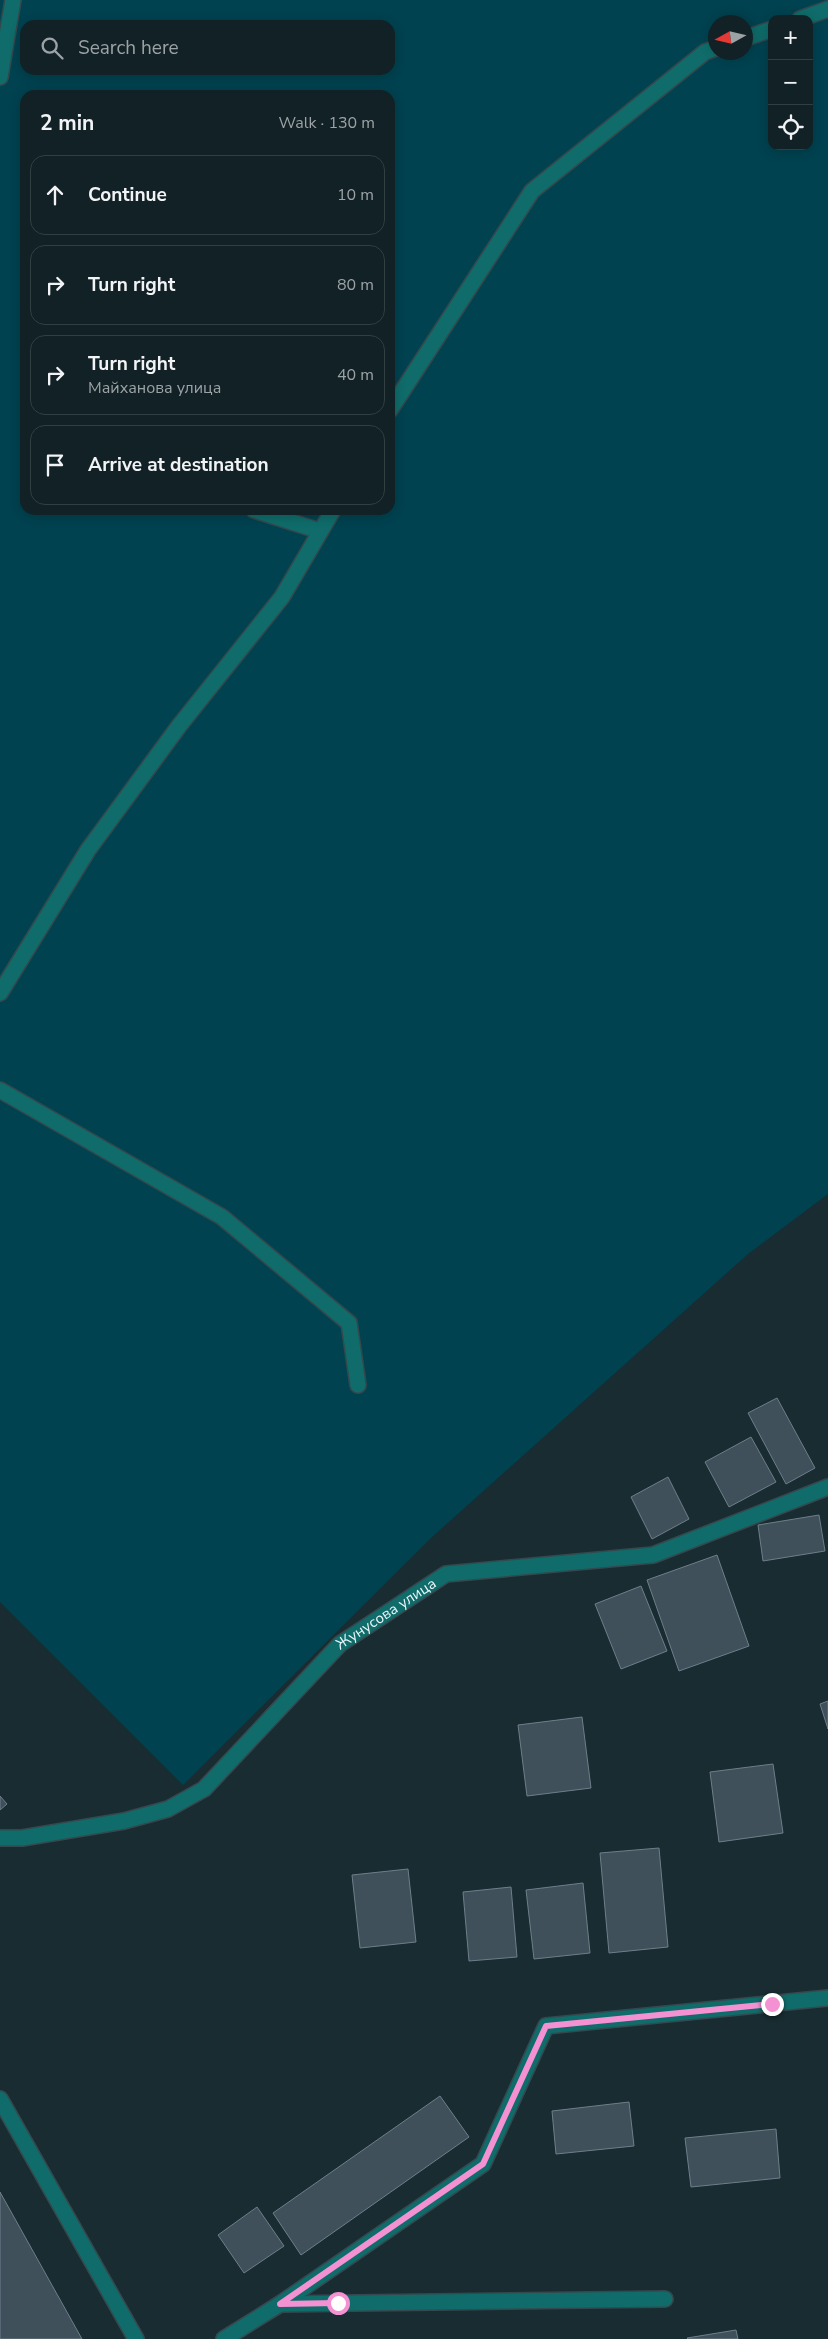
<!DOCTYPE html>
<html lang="en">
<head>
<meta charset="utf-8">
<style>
  :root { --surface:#122125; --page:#1b292d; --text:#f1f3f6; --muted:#9ca3a7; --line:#313e42 }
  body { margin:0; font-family:"Nunito Sans",sans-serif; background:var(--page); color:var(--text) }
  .controls { position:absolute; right:15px; top:15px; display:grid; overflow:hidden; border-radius:10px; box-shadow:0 2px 12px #0003 }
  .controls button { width:45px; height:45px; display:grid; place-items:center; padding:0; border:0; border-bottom:1px solid var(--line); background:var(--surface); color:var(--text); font:25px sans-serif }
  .compass { position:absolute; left:708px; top:15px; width:45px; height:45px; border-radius:50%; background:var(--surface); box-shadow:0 2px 12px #0003; rotate:262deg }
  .stop { position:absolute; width:15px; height:15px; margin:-11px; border:4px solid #f491d3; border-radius:50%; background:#fff }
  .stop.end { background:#f491d3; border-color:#fff; box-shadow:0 1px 5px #0008 }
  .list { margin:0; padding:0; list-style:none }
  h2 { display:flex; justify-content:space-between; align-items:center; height:65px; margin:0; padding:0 20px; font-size:21px }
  h2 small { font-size:16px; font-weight:400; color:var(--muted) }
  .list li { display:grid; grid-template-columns:32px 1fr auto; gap:15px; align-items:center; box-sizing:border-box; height:80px; margin:0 10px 10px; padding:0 10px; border:1px solid var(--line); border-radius:15px }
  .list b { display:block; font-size:19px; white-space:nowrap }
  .list p { margin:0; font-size:16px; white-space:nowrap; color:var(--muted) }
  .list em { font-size:16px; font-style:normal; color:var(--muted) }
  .icon { flex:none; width:28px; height:28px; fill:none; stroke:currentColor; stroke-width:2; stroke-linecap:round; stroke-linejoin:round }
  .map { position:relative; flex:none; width:828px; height:2339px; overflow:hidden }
  .search { position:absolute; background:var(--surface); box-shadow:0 2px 12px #0003; left:20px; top:20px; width:375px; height:55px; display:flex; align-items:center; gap:12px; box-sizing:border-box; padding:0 18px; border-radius:15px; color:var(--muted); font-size:19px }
  .panel { position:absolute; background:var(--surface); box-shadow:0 2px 12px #0003; left:20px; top:90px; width:375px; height:425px; border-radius:15px }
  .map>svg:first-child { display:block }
</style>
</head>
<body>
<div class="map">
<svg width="828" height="2339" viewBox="0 0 828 2339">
  <rect width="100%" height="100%" fill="#182c31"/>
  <!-- green -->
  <path fill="#004250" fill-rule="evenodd" d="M0,0H828V1194L748,1254L432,1537L183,1785L0,1602ZM772,19H809V146H772ZM716,22H746V52H716ZM25,25H390V70H25ZM25,95H390V510H25Z"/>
  <!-- building -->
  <path fill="#40505b" stroke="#6e7e8b" d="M777,1398L815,1468L786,1484L748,1413Z
    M751,1437L776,1482L729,1507L705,1462Z
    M668,1477L689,1519L652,1539L631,1497Z
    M819,1515L825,1551L763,1561L758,1525Z
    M717,1555L749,1646L679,1671L647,1580Z
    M641,1586L667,1651L621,1669L595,1604Z
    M828,1701V1729L820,1704Z
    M582,1717L591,1788L527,1796L518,1725Z
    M773,1764L783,1833L719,1842L710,1772Z
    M0,1796L7,1804L0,1810Z
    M659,1848L668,1947L609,1953L600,1853Z
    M408,1869L416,1942L360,1948L352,1875Z
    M583,1883L590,1953L534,1959L526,1890Z
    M511,1887L517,1957L469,1961L463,1892Z
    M440,2096L469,2137L301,2255L273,2213Z
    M629,2102L634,2146L556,2154L552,2111Z
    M776,2129L780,2178L691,2187L685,2138Z
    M0,2192L82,2339H0Z
    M257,2207L284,2246L244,2273L218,2235Z
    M736,2330L738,2339H688L687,2338Z"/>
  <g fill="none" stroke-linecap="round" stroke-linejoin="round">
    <defs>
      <g id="minor">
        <path d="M800,19L828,9"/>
        <path d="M746,38L772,29"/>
        <path d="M0,77L13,0"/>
        <path d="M390,410L532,191L705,52L716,48"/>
        <path d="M254,510L320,531"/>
        <path d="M0,993L88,850L179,726L282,597L333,510"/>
        <path d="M0,1090L222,1217L349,1323L358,1385"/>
        <path id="s1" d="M0,1838H22L124,1821L168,1809L204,1789L340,1644L446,1574L653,1555L828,1487"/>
        <path d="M0,2099L136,2339"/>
        <path d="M280,2304L665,2299"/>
        <path d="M224,2339L280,2304L483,2164L546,2026L828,1998"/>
      </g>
    </defs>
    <!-- minor casing -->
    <use href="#minor" stroke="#35484d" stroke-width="18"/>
    <!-- minor -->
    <use href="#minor" stroke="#0f6c6a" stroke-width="15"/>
  </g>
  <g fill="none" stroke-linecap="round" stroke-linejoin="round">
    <!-- route -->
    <path stroke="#f491d3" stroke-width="6" d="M338,2303L280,2304L483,2164L546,2026L772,2004"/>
  </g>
  <g text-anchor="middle" stroke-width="5" stroke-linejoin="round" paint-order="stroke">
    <!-- street labels -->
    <g font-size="15" fill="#eaf6f9" stroke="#0e2228">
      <text dy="5" stroke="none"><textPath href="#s1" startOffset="466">Жунусова улица</textPath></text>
    </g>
  </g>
</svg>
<div class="controls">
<button>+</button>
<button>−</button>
<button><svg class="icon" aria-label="locate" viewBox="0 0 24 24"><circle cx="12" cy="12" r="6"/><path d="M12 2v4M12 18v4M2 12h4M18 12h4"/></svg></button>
</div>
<svg class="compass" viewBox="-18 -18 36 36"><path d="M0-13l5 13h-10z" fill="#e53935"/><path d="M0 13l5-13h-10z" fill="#9ca3a7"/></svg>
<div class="stop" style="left:338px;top:2303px"></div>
<div class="stop end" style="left:772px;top:2004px"></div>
<div class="search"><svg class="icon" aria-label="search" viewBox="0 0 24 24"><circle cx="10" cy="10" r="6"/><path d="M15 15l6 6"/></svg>Search here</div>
<section class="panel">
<h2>2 min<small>Walk · 130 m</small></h2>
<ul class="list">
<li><svg class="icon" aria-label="ahead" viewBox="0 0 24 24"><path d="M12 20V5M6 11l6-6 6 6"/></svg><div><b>Continue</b></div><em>10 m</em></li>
<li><svg class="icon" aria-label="right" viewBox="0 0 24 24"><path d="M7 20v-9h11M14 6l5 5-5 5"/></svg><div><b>Turn right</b></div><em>80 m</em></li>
<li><svg class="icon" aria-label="right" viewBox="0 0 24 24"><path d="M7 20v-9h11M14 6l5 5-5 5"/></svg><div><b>Turn right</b><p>Майханова улица</p></div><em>40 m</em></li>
<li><svg class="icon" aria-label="arrive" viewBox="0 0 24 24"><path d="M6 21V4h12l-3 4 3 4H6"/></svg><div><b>Arrive at destination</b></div></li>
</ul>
</section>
</div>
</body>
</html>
